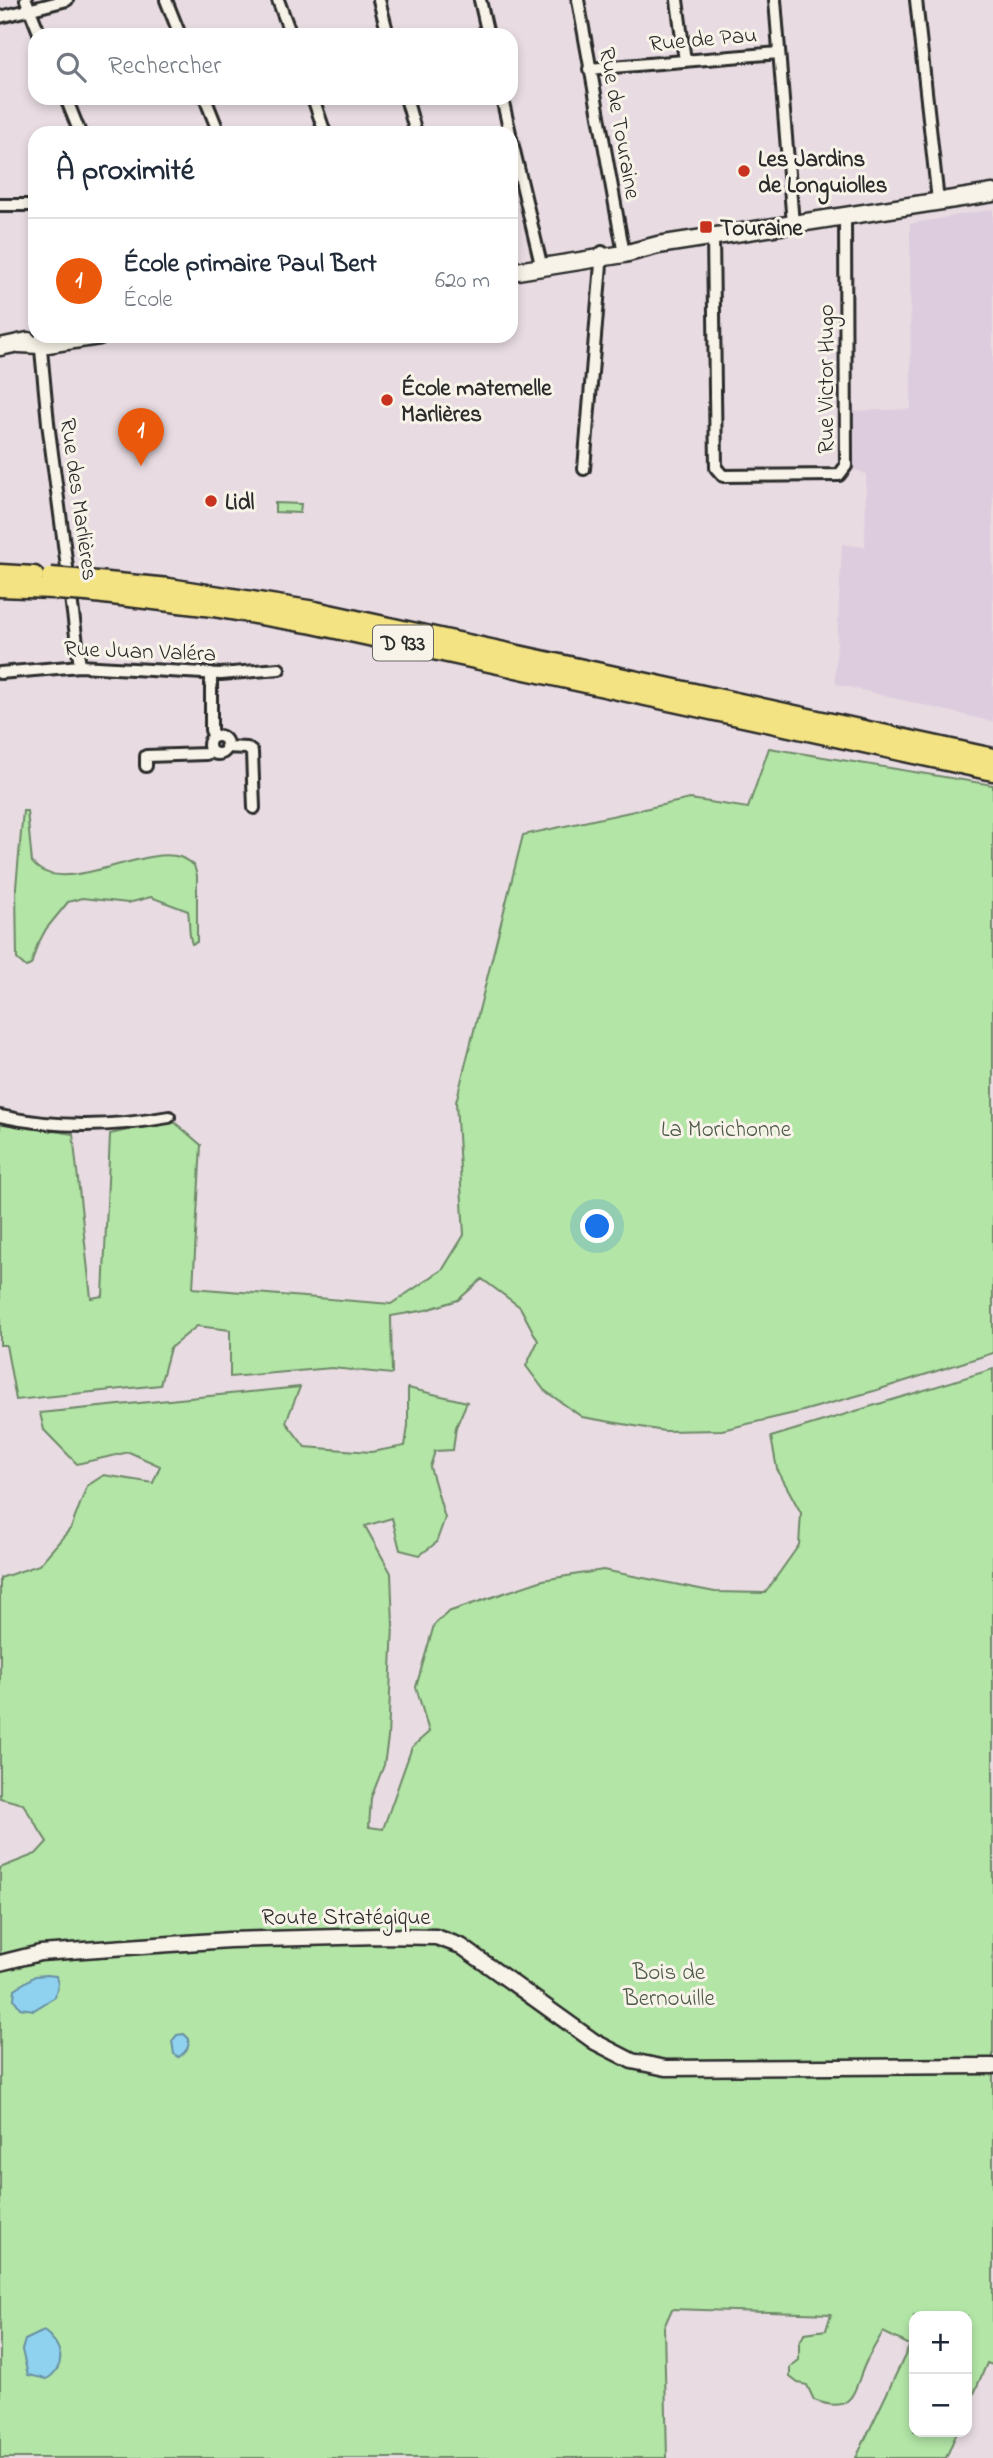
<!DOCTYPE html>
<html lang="fr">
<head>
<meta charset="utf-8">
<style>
  :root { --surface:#fff; --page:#f6f6f7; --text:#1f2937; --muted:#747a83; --line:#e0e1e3; --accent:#ea580c }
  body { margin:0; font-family:"Indie Flower",sans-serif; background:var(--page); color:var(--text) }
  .controls { position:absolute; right:21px; bottom:21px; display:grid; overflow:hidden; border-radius:14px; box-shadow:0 4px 10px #0003 }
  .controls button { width:63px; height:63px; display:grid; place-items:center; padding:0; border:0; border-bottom:2px solid var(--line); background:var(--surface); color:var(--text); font:35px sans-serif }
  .you { position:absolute; left:598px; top:1227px; width:24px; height:24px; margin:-18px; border:5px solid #fff; border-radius:50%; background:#1a73e8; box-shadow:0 0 0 10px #1a73e833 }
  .badge { display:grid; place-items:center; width:46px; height:46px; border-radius:50%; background:var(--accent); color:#fff; font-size:23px; font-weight:700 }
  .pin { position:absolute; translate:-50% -58px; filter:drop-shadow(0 2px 4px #0008) }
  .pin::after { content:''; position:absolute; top:37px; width:24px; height:21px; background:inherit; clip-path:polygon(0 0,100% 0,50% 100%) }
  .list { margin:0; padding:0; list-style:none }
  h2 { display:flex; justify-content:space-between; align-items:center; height:91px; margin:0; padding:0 28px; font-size:30px }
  h2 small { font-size:23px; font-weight:400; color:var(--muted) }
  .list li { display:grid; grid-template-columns:46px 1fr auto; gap:21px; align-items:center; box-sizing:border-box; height:126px; padding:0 28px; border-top:2px solid var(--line) }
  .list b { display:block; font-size:26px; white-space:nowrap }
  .list p { margin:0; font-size:23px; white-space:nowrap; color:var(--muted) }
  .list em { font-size:23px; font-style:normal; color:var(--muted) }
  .icon { flex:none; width:38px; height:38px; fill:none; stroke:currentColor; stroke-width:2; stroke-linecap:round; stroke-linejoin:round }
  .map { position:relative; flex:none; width:993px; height:2458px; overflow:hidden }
  .search { position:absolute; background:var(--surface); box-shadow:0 4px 10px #0003; left:28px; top:28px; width:490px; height:77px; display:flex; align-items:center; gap:18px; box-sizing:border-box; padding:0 24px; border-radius:21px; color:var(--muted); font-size:26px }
  .panel { position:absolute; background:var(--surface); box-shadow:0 4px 10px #0003; left:28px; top:126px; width:490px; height:217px; border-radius:21px }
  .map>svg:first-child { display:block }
</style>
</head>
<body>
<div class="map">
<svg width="993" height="2458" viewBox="0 0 993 2458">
  <rect width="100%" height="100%" fill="#e8dce2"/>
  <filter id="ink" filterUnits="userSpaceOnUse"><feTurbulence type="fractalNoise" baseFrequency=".0143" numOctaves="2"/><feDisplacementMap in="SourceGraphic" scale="14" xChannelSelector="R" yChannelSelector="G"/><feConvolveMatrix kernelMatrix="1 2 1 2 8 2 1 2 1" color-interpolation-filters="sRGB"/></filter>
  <g filter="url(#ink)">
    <!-- built -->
    <path fill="#ddccde" d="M993,209V722L836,684L835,679L842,544L865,547L866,474L852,469V411L911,409L910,224Z"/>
    <!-- green -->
    <path fill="#b2e5a6" stroke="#6e8868" stroke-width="2" d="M275,503L301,504L300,513L275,512Z
      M769,748L993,785V1353L874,1391L799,1412L722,1430L664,1431L582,1417L544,1390L526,1366L538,1341L520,1307L482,1279L458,1300L426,1310L391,1316L392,1374L332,1368L230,1377V1330L197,1326L170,1348L160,1385L16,1400L6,1345H0V1123L73,1134L91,1298L103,1296L110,1134L172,1120L201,1145L193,1288L391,1304L443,1269L464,1235L456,1102L523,835L690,799L748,808Z
      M23,811H27L32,862C60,899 142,845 180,857C185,859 190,863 194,865L197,876V942L192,944C188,934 190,921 188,911L151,897L128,903L82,898L68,902L46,929L37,946L31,965L26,967L17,959L16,887Z
      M993,1369V2365L987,2363L967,2410V2316H914V2432H957L946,2458H856L910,2345L883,2332C877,2342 871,2352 866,2362C853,2390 855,2416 814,2400L807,2385L798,2383L790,2377V2367L799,2360V2343L805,2333L826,2330L831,2314L672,2309L664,2327L667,2458H0V1868L36,1854L47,1842L23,1804L0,1798V1578L39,1565L71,1528L87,1486L104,1475L153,1483L160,1466L129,1452L77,1464L44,1430L40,1413L300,1387L286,1422L305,1447L371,1452L405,1446L408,1426V1388L467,1402L456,1427L453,1450L435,1451L430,1467L445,1518L436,1543L420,1555L400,1550L392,1518L365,1526L391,1573L393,1625L388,1738L384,1765L371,1798L369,1827L383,1829L412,1747L429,1732L416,1687L434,1625L448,1612L543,1580L603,1570L715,1592L765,1593L799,1545L801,1513L777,1469L771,1437Z"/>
    <!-- water -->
    <path fill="#8fd2f0" stroke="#678fa1" stroke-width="2" d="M46,1975L56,1976L58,1984L55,1997L34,2010L20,2008L14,1999L15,1989L35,1976Z
      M184,2034L189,2039C189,2048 186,2052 179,2057L174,2054L172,2041L177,2035Z
      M44,2331C62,2345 68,2365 47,2379L28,2375L22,2350L25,2340Z"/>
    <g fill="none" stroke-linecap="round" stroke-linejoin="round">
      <defs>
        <path id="minor" d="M26,0L40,35
          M166,0L180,35
          M278,0L291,35
          M379,0L388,35
          M480,0L488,35
          M578,0L624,254
          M677,0L685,61
          M775,0L793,224
          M916,0L938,201
          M0,17L67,0
          M589,69L779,53
          M66,98L80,133
          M205,98L219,133
          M313,98L325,133
          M406,98L416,133
          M502,98L510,133
          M511,138L540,260
          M0,205H35
          M713,236L716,468L723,476L839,475L846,466L845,216
          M40,339L48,423L80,666
          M584,469L602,252
          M0,673L80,666L221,674L279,669
          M211,673V730L214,737
          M209 745a9 9 0 1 1 18 0a9 9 0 1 1-18 0Z
          M226,747L247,748L252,752L254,808
          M146,766V756L206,754L212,752
          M0,1116C55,1128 114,1127 169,1117"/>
        <path id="tertiary" d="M0,1963L40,1953L229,1940L378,1936L436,1937L461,1946L595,2042L632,2061L666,2068L993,2066"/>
        <path id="secondary" d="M511,272L624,254L658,245L993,193
          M19,344L41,345L99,336
          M0,347L28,341"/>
        <path id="trunk" d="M0,574L34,576
          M87,580L169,588L315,611L993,758
          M0,587L53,589
          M87,592L213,607L313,624L993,771"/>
      </defs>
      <!-- minor casing -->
      <use href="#minor" stroke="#2b2b2b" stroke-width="16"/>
      <!-- tertiary casing -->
      <use href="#tertiary" stroke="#2b2b2b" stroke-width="19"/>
      <!-- secondary casing -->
      <use href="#secondary" stroke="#2b2b2b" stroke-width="21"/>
      <!-- trunk casing -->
      <use href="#trunk" stroke="#2b2b2b" stroke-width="23"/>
      <!-- minor -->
      <use href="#minor" stroke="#f7f3e8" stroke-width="10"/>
      <!-- tertiary -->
      <use href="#tertiary" stroke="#f7f3e8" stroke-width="14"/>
      <!-- secondary -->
      <use href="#secondary" stroke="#f7f3e8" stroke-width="16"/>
      <!-- trunk -->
      <use href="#trunk" stroke="#f4e382" stroke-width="18"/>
      <defs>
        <path id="trunk-bridge" d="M51,577L87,580
          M56,590L87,592"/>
      </defs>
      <!-- trunk-bridge casing -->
      <use href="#trunk-bridge" stroke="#2b2b2b" stroke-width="23" stroke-linecap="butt"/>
      <!-- trunk-bridge -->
      <use href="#trunk-bridge" stroke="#f4e382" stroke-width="18"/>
    </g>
  </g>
  <!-- markers -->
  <g fill="#c8321e" stroke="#f7f3e8" stroke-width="2.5">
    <circle cx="744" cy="171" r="7"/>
    <rect x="699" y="220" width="14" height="14" rx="3.5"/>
    <circle cx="387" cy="400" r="7"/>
    <circle cx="211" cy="501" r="7"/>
  </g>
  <g text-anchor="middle" stroke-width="6" stroke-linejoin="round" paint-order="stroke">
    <!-- shield labels -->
    <rect fill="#f7f3e8" stroke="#686764" stroke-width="2" x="373" y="625.5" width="60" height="35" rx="5"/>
    <g font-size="21" font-weight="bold" fill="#2b2b2b">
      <text x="403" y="650">D 933</text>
    </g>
    <!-- street labels -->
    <g font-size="23" fill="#2b2b2b" stroke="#f7f3e8">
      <text transform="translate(703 38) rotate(-5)" y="8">Rue de Pau</text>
      <text transform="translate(621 123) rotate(80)" y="8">Rue de Touraine</text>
      <text transform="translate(825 379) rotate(-90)" y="8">Rue Victor Hugo</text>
      <text transform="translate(80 499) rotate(82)" y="8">Rue des Marlières</text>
      <text transform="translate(140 650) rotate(2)" y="8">Rue Juan Valéra</text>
      <text x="346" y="1924">Route Stratégique</text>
    </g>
    <!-- poi labels -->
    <g font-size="23" font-weight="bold" fill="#2b2b2b" stroke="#f7f3e8" text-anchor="start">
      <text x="758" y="166">Les Jardins<tspan x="758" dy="26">de Longuiolles</tspan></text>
      <text x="720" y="235">Touraine</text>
      <text x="401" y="395">École maternelle<tspan x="401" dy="26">Marlières</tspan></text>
      <text x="225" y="509">Lidl</text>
    </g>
    <!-- park labels -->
    <g font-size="23" fill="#4d5a4a" stroke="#f7f3e8">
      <text x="726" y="1136">La Morichonne</text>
      <text x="669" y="1979">Bois de<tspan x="669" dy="26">Bernouille</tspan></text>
    </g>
  </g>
</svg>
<div class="controls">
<button>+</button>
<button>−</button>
</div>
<div class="you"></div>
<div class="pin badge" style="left:141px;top:466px">1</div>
<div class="search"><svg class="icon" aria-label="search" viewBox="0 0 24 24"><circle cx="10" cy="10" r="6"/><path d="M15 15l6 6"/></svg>Rechercher</div>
<section class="panel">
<h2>À proximité<small></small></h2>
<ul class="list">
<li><span class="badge">1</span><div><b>École primaire Paul Bert</b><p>École</p></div><em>620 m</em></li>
</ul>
</section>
</div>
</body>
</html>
